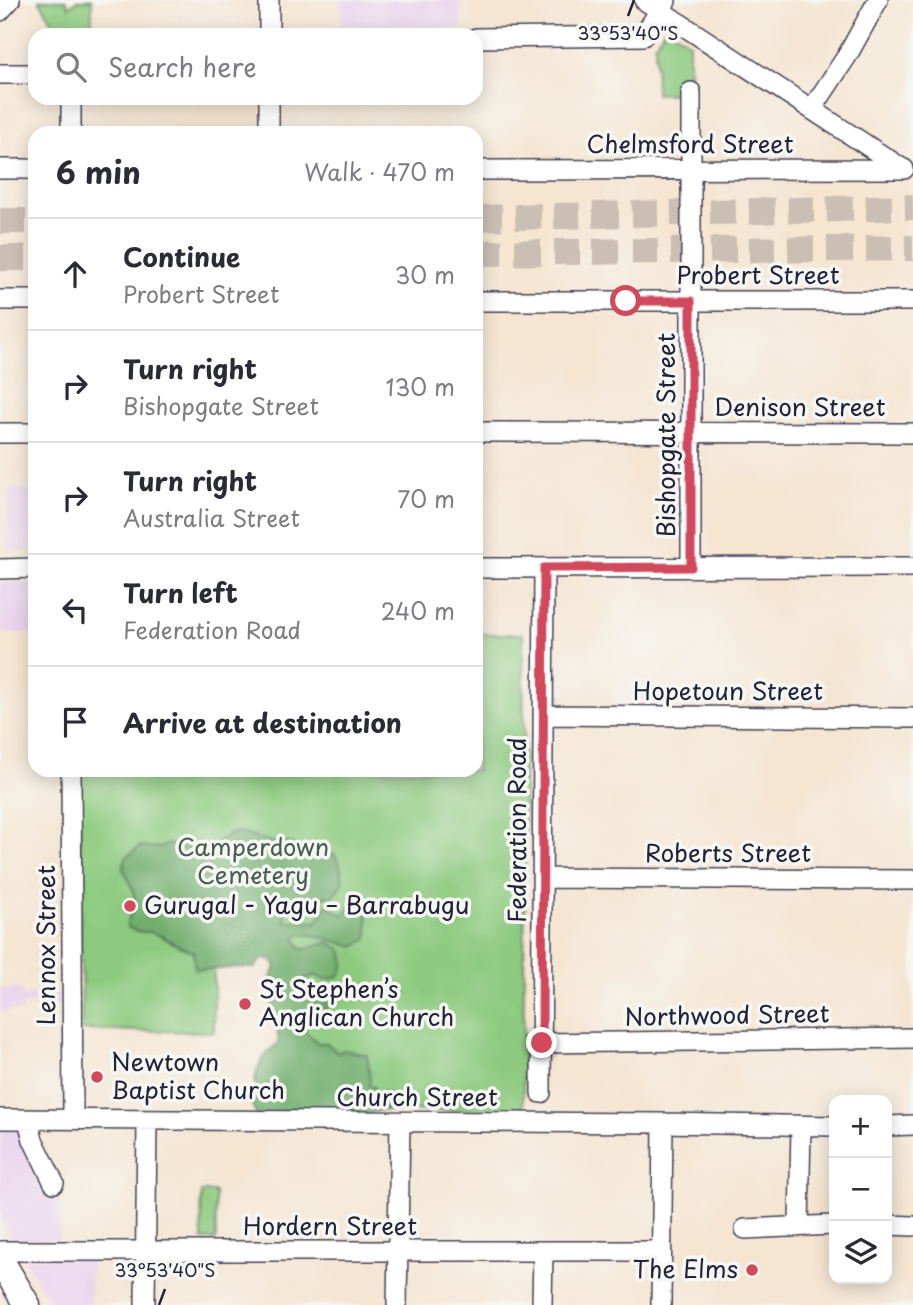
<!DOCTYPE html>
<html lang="en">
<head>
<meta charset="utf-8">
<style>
  :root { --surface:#fff; --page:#f7f7f7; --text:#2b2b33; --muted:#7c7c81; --line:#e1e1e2 }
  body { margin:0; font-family:"Playpen Sans",sans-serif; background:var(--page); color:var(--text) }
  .controls { position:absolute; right:21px; bottom:21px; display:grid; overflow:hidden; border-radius:14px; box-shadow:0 4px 18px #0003 }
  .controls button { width:63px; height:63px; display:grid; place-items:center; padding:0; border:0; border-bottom:2px solid var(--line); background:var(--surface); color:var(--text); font:35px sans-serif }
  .stop { position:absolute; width:21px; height:21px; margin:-16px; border:5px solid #d1495b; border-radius:50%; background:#fff }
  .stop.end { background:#d1495b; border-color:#fff; box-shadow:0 2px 7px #0008 }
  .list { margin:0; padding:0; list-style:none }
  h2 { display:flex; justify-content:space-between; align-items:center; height:91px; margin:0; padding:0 28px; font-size:30px }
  h2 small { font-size:23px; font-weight:400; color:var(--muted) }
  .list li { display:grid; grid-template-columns:46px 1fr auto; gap:21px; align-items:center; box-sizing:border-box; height:112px; padding:0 28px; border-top:2px solid var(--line) }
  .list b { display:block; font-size:26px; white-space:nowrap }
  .list p { margin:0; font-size:23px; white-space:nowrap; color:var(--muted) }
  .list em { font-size:23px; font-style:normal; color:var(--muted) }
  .icon { flex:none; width:38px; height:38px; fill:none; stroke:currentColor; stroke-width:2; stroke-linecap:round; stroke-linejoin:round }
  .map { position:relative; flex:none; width:913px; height:1305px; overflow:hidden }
  .search { position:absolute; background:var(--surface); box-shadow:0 4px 18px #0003; left:28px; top:28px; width:455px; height:77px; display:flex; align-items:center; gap:18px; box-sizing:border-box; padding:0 24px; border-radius:21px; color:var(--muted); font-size:26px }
  .panel { position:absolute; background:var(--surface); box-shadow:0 4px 18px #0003; left:28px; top:126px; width:455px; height:651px; border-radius:21px }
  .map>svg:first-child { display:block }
</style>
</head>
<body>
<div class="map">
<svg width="913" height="1305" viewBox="0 0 913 1305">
  <rect width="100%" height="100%" fill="#f6f6f2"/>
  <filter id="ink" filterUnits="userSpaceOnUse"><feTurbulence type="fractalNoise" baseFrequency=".0143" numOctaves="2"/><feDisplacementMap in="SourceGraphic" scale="14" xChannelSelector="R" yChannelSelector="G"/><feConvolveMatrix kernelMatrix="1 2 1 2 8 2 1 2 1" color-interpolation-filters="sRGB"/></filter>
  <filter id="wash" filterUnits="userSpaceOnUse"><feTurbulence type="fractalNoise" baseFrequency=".00686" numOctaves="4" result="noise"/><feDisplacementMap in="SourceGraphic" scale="28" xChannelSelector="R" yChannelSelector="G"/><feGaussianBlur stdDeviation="1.57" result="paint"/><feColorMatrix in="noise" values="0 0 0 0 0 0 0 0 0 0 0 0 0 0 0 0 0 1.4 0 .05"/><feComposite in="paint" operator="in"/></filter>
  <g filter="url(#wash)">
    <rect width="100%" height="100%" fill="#f5e5d1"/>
    <!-- built -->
    <path fill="#e9d1ed" d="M341,0H461V28L341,26Z
      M8,490H35V551H8Z
      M0,583H35V633H0Z
      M0,989H22V995L62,994V1004H23L22,1011H0Z
      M0,1128H22L57,1192L59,1205V1240H12L0,1219Z
      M91,1256L90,1305H52L23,1257Z"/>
    <!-- green -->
    <path fill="#8dca7f" stroke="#58765d" stroke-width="2" d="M39,0H66L69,7L77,0H92V35H61Z
      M666,27L689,42V93L656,94L655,44Z
      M476,634H523L525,859L523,1111L283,1110V955H214V1032L82,1030L79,770H476Z
      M201,1192H215L216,1240H202Z"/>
    <!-- forest -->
    <path fill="#72ae6e" stroke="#4a6854" stroke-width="2" d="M236,832L275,843H288L298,847L308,856L320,858L322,853L334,854L340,865L343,883L332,897L298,895L295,903L285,909V921L317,922L327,905L342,915L355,906L365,904C370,915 367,927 368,939L354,947C336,942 319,934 300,934L295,939L303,950L329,942L342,950C346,962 345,968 338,977L324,980L315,975L303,980V993L312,992L327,1003L326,1013L315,1023L307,1022L305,1031L318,1043H327L337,1052L345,1050L367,1055L370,1080L368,1085L374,1087L376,1094L384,1092L394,1096L390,1106L369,1114L256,1115L252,1105L259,1096C248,1077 263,1053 279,1043L276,1022L277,1010C263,997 268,982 276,967L272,960L261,959L255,968C234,966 216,971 195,969L193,951C176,948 161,933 150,932C139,931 139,933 127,927C127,918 132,914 134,906C137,893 128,879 123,868L126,857L141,846L160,848L168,844L205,853C218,845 220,836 236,832Z"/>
  </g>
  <g filter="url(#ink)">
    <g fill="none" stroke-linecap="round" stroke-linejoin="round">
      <!-- highway-tunnel -->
      <path stroke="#cbbeb3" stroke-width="26" stroke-dasharray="26 13" stroke-linecap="butt" d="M476,218L913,207
        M0,221H35
        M476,253L913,248
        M0,258H35"/>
      <defs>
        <path id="minor" d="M269,0V35
          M644,0L903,169
          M0,11L10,0
          M476,38L643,36L666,1
          M0,74H35
          M812,109L847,56L878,0
          M71,133V98
          M269,133V98
          M0,169H35
          M476,170L904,169
          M0,300H35
          M476,301H913
          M476,432L913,433
          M0,433H35
          M691,567V92
          M476,568L913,567
          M0,569L35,568
          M543,715L913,718
          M71,770L73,1119
          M542,878L913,880
          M542,1043L913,1038
          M541,1093L544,568
          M0,1119L663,1123L834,1126
          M28,1120L33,1140L54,1183
          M887,1126L913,1125
          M887,1225L913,1226
          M799,1226L801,1126
          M745,1229L834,1225
          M0,1251H661
          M145,1305L147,1120
          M397,1305L400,1122
          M542,1305L543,1251
          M661,1305L663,1123"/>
        <path id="highway" d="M0,1259L27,1305"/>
      </defs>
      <!-- minor casing -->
      <use href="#minor" stroke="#423f52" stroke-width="22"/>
      <!-- highway casing -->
      <use href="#highway" stroke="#423f52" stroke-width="29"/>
      <!-- minor -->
      <use href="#minor" stroke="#fff" stroke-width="19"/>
      <!-- highway -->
      <use href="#highway" stroke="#fff" stroke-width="26"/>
    </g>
  </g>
  <g fill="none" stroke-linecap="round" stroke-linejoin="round" filter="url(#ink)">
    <!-- route -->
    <path stroke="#d1495b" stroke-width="9" d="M542,1043L544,568L691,567V301H626"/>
  </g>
  <!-- ticks -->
  <path fill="none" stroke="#22223b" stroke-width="2.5" d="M628,16L634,0M159,1305L165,1289"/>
  <!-- markers -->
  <g fill="#d1495b" stroke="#f6f6f2" stroke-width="2.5">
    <circle cx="130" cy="906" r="7"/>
    <circle cx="245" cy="1004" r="7"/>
    <circle cx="97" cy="1077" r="7"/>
    <circle cx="752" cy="1270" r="7"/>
  </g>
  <g text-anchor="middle" stroke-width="7" stroke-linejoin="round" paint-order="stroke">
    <!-- street labels -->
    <g font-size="24" fill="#22223b" stroke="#f6f6f2">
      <text x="690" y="153">Chelmsford Street</text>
      <text x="758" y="284">Probert Street</text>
      <text x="800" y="416">Denison Street</text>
      <text transform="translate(667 435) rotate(-90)" y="8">Bishopgate Street</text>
      <text x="728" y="700">Hopetoun Street</text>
      <text transform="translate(518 830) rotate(-90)" y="8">Federation Road</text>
      <text x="728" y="862">Roberts Street</text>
      <text transform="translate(47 945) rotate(-90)" y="8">Lennox Street</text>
      <text transform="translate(727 1016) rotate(-1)" y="8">Northwood Street</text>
      <text x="417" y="1106">Church Street</text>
      <text x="330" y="1235">Hordern Street</text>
    </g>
    <!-- park labels -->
    <g font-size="24" fill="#475d53" stroke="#f6f6f2">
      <text x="253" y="856">Camperdown<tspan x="253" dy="28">Cemetery</tspan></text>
    </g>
    <!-- poi labels -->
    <g font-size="24" fill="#22223b" stroke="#f6f6f2" text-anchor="start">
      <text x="144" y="914">Gurugal - Yagu – Barrabugu</text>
      <text x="259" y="998">St Stephen’s<tspan x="259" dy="28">Anglican Church</tspan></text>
      <text x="111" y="1071">Newtown<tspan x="111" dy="28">Baptist Church</tspan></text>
      <text x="738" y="1278" text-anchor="end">The Elms</text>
    </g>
  </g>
  <g font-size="18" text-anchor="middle" fill="#22223b" stroke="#f6f6f2" stroke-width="7" stroke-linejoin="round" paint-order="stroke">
    <text x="628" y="40">33°53'40"S</text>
    <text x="165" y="1277">33°53'40"S</text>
  </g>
</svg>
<div class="controls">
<button>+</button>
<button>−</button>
<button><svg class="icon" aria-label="layers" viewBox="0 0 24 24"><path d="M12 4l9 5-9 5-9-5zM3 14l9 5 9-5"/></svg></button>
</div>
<div class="stop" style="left:626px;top:301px"></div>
<div class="stop end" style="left:542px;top:1043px"></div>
<div class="search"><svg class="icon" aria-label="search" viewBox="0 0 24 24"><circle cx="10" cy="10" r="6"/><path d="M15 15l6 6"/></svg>Search here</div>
<section class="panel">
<h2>6 min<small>Walk · 470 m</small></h2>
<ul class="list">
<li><svg class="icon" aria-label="ahead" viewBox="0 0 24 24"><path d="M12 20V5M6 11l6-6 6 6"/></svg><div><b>Continue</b><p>Probert Street</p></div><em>30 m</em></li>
<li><svg class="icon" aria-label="right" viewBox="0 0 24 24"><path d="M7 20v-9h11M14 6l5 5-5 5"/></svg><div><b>Turn right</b><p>Bishopgate Street</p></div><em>130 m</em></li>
<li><svg class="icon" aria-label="right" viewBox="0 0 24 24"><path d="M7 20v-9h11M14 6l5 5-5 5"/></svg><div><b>Turn right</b><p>Australia Street</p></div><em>70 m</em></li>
<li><svg class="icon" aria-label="left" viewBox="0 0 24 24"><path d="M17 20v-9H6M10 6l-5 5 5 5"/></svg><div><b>Turn left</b><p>Federation Road</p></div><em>240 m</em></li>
<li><svg class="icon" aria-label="arrive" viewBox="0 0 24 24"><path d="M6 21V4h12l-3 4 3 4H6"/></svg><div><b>Arrive at destination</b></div></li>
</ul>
</section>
</div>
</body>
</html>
